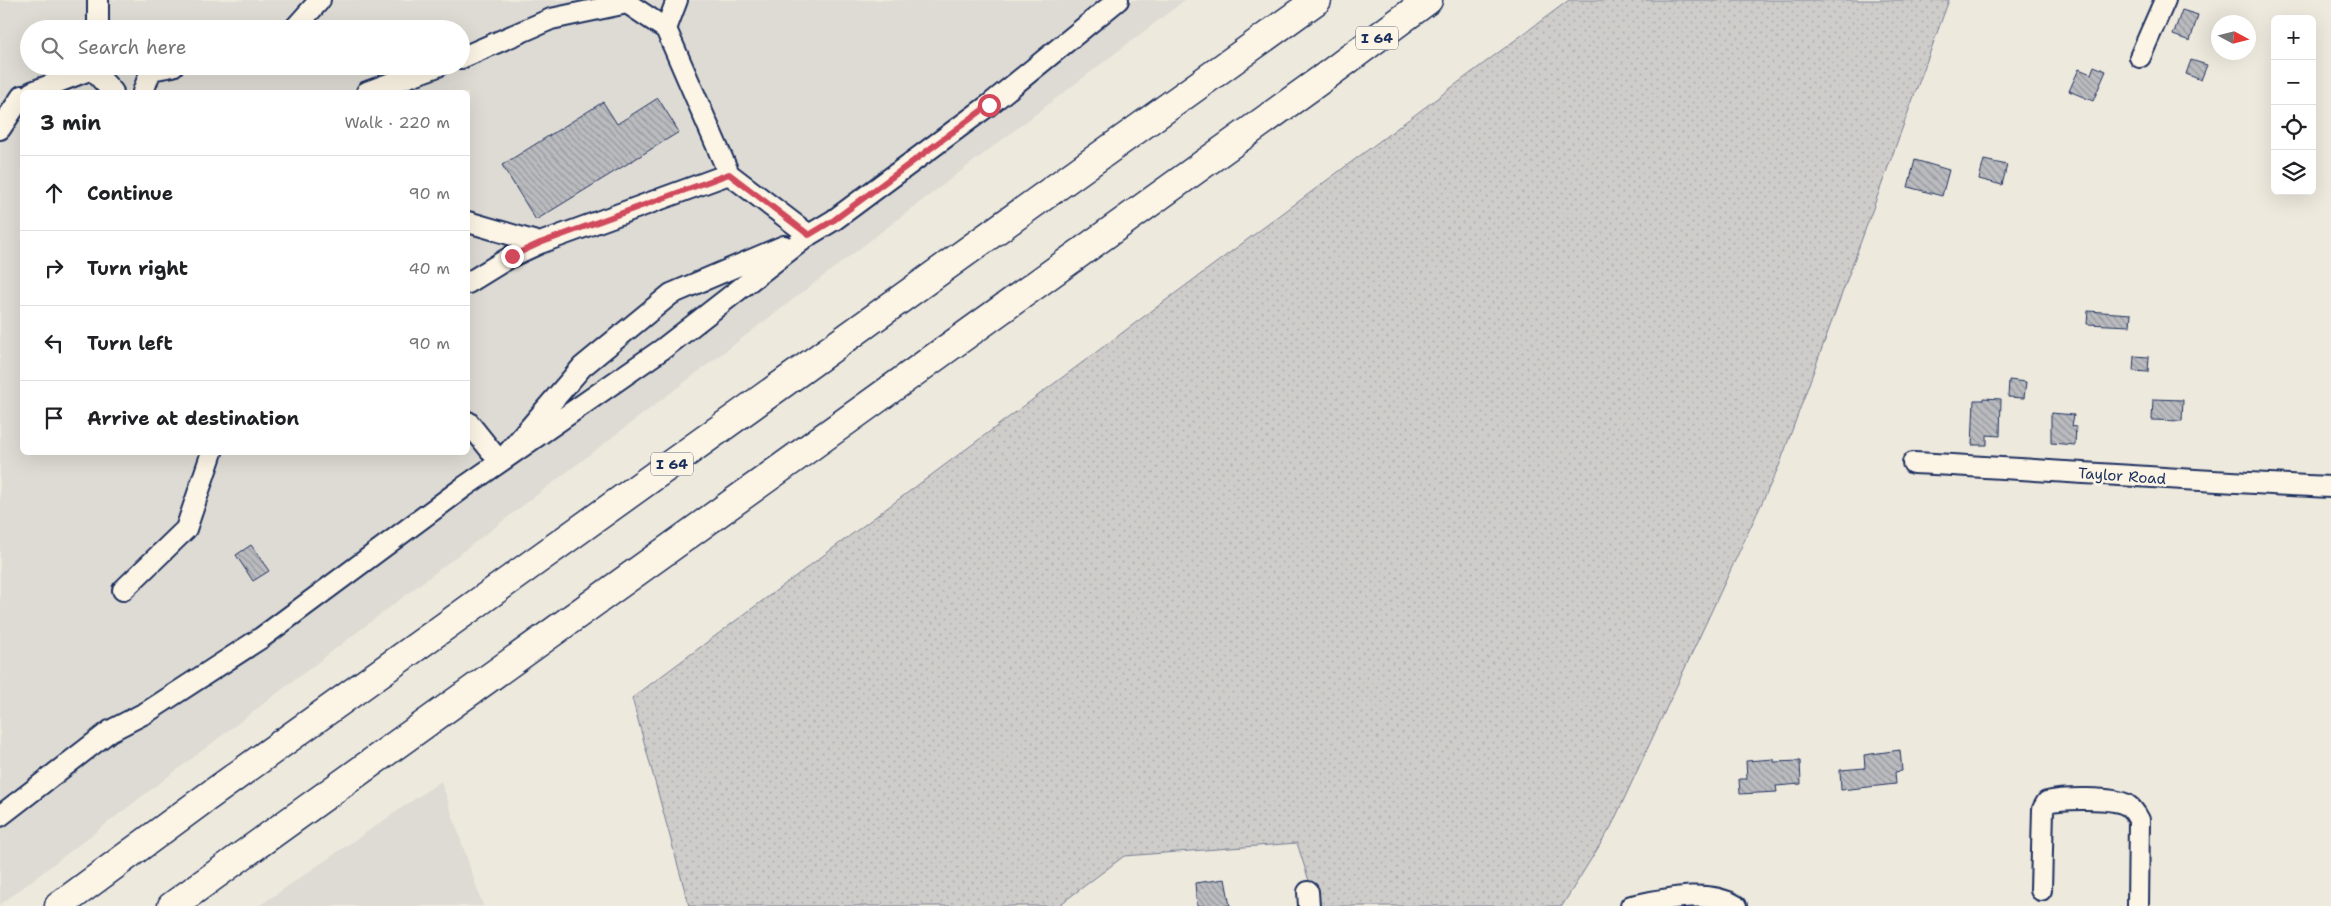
<!DOCTYPE html>
<html lang="en">
<head>
<meta charset="utf-8">
<style>
  :root { --surface:#fff; --page:#f6f6f6; --text:#202124; --muted:#757577; --line:#e0e0e0 }
  body { margin:0; font-family:"Shantell Sans",sans-serif; background:var(--page); color:var(--text) }
  .controls { position:absolute; right:15px; top:15px; display:grid; overflow:hidden; border-radius:8px; box-shadow:0 5px 20px #0002 }
  .controls button { width:45px; height:45px; display:grid; place-items:center; padding:0; border:0; border-bottom:1px solid var(--line); background:var(--surface); color:var(--text); font:25px sans-serif }
  .compass { position:absolute; left:2211px; top:15px; width:45px; height:45px; border-radius:50%; background:var(--surface); box-shadow:0 5px 20px #0002; rotate:97deg }
  .stop { position:absolute; width:15px; height:15px; margin:-11px; border:4px solid #d1495b; border-radius:50%; background:#fff }
  .stop.end { background:#d1495b; border-color:#fff; box-shadow:0 1px 5px #0008 }
  .list { margin:0; padding:0; list-style:none }
  h2 { display:flex; justify-content:space-between; align-items:center; height:65px; margin:0; padding:0 20px; font-size:21px }
  h2 small { font-size:16px; font-weight:400; color:var(--muted) }
  .list li { display:grid; grid-template-columns:32px 1fr auto; gap:15px; align-items:center; box-sizing:border-box; height:75px; padding:0 20px; border-top:1px solid var(--line) }
  .list b { display:block; font-size:19px; white-space:nowrap }
  .list em { font-size:16px; font-style:normal; color:var(--muted) }
  .icon { flex:none; width:28px; height:28px; fill:none; stroke:currentColor; stroke-width:2; stroke-linecap:round; stroke-linejoin:round }
  .map { position:relative; flex:none; width:2331px; height:906px; overflow:hidden }
  .search { position:absolute; background:var(--surface); box-shadow:0 5px 20px #0002; left:20px; top:20px; width:450px; height:55px; display:flex; align-items:center; gap:12px; box-sizing:border-box; padding:0 18px; border-radius:28px; color:var(--muted); font-size:19px }
  .panel { position:absolute; background:var(--surface); box-shadow:0 5px 20px #0002; left:20px; top:90px; width:450px; height:365px; border-radius:8px }
  .map>svg:first-child { display:block }
</style>
</head>
<body>
<div class="map">
<svg width="2331" height="906" viewBox="0 0 2331 906">
  <defs>
    <pattern id="grass-dots" width="8" height="8" patternUnits="userSpaceOnUse" patternTransform="scale(1.25)"><rect width="8" height="8" fill="#cfcdca"/><path d="M2 2h.1M6 6h.1" fill="none" stroke="#b1b0b0" stroke-width="1.8" stroke-linecap="round"/></pattern>
    <pattern id="building-back-hatch" width="6" height="6" patternUnits="userSpaceOnUse" patternTransform="scale(1.25)"><rect width="6" height="6" fill="#babbbe"/><path d="M-1 5l2 2M0 0l6 6M5-1l2 2" fill="none" stroke="#96989e"/></pattern>
  </defs>
  <rect width="100%" height="100%" fill="#eee9dd"/>
  <filter id="ink" filterUnits="userSpaceOnUse"><feTurbulence type="fractalNoise" baseFrequency=".02" numOctaves="2"/><feDisplacementMap in="SourceGraphic" scale="10" xChannelSelector="R" yChannelSelector="G"/><feConvolveMatrix kernelMatrix="1 2 1 2 8 2 1 2 1" color-interpolation-filters="sRGB"/></filter>
  <g filter="url(#ink)">
    <!-- built -->
    <path fill="#dedbd4" fill-rule="evenodd" d="M0,0H1185L0,905ZM29,29H461V66H29ZM22,92H468V452H22Z
      M441,781L483,906H259L272,897Z"/>
    <!-- grass -->
    <path fill="url(#grass-dots)" stroke="#757e94" d="M1569,0H1949L1779,466L1611,827L1562,906H1317L1297,843L1124,856L1058,906H689L632,698Z"/>
    <!-- building -->
    <path fill="url(#building-back-hatch)" stroke="#1b2f5e" d="M2182,10L2198,15L2190,41L2173,35Z
      M2191,60L2207,65L2201,80L2186,74Z
      M2094,66L2106,71L2093,101L2069,91L2079,69L2091,74Z
      M658,98L679,132L536,220L502,165L603,102L617,124Z
      M1915,160L1949,170L1942,196L1908,187Z
      M1984,160L2007,165L2002,185L1979,179Z
      M2088,311L2131,314L2130,326L2087,324Z
      M2134,356L2149,357L2148,372L2133,371Z
      M2009,380L2026,382L2024,398L2008,397Z
      M1983,398L2001,399L2000,436L1987,435V445H1972L1974,400H1983Z
      M2153,399L2183,400L2182,421L2152,420Z
      M2051,413L2074,415L2072,426L2076,427L2075,445L2051,443Z
      M251,545L269,571L253,581L236,555Z
      M1900,750L1902,771L1895,772L1896,784L1841,790L1840,770L1865,768L1864,755Z
      M1774,759V762L1800,761L1801,784L1776,786L1777,792L1740,794L1739,779H1747L1746,761Z
      M1225,879L1230,906H1197L1195,883Z"/>
    <g fill="none" stroke-linecap="round" stroke-linejoin="round">
      <defs>
        <path id="minor" d="M98,0V29
          M294,29L320,0
          M666,29L677,0
          M2140,57L2165,0
          M461,58L551,19L627,3L666,29L729,174
          M92,69L113,92
          M32,92L92,69L93,66
          M143,92L151,70L173,66
          M367,92L438,66
          M0,129L22,96
          M468,222L540,243
          M468,283L512,256L540,243L729,174L809,235L834,220L989,105L1118,0
          M468,422L500,462L582,367L671,294L784,246
          M1913,463C2052,470 2192,481 2331,487
          M123,590L186,529L212,452
          M0,816L110,731L147,712L261,638L464,487L664,348L809,235
          M2041,890L2043,809L2047,802C2062,798 2113,797 2127,805C2133,809 2136,814 2139,820L2138,906
          M1308,892L1309,906
          M1631,906C1663,900 1707,888 1736,906"/>
        <path id="highway" d="M59,906L203,800L1317,0
          M172,906L1326,76L1428,0"/>
      </defs>
      <!-- minor casing -->
      <use href="#minor" stroke="#1b2f5e" stroke-width="24"/>
      <!-- highway casing -->
      <use href="#highway" stroke="#1b2f5e" stroke-width="31"/>
      <!-- minor -->
      <use href="#minor" stroke="#fcf5e5" stroke-width="20"/>
      <!-- highway -->
      <use href="#highway" stroke="#fcf5e5" stroke-width="28"/>
    </g>
  </g>
  <g fill="none" stroke-linecap="round" stroke-linejoin="round" filter="url(#ink)">
    <!-- route -->
    <path stroke="#d1495b" stroke-width="6" d="M512,256L540,243L729,174L809,235L834,220L989,105"/>
  </g>
  <g text-anchor="middle" stroke-width="5" stroke-linejoin="round" paint-order="stroke">
    <!-- shield labels -->
    <g fill="#fcf5e5" stroke="#5e6a86" stroke-width="1">
      <rect x="1356" y="26.5" width="42" height="23" rx="4"/>
      <rect x="651" y="452.5" width="42" height="23" rx="4"/>
    </g>
    <g font-size="14" font-weight="bold" fill="#1b2f5e">
      <text x="1377" y="43">I 64</text>
      <text x="672" y="469">I 64</text>
    </g>
    <!-- street labels -->
    <g font-size="15" fill="#1b2f5e" stroke="#fcf5e5">
      <text transform="translate(2122 476) rotate(4)" y="5">Taylor Road</text>
    </g>
  </g>
</svg>
<div class="controls">
<button>+</button>
<button>−</button>
<button><svg class="icon" aria-label="locate" viewBox="0 0 24 24"><circle cx="12" cy="12" r="6"/><path d="M12 2v4M12 18v4M2 12h4M18 12h4"/></svg></button>
<button><svg class="icon" aria-label="layers" viewBox="0 0 24 24"><path d="M12 4l9 5-9 5-9-5zM3 14l9 5 9-5"/></svg></button>
</div>
<svg class="compass" viewBox="-18 -18 36 36"><path d="M0-13l5 13h-10z" fill="#e53935"/><path d="M0 13l5-13h-10z" fill="#757577"/></svg>
<div class="stop" style="left:989px;top:105px"></div>
<div class="stop end" style="left:512px;top:256px"></div>
<div class="search"><svg class="icon" aria-label="search" viewBox="0 0 24 24"><circle cx="10" cy="10" r="6"/><path d="M15 15l6 6"/></svg>Search here</div>
<section class="panel">
<h2>3 min<small>Walk · 220 m</small></h2>
<ul class="list">
<li><svg class="icon" aria-label="ahead" viewBox="0 0 24 24"><path d="M12 20V5M6 11l6-6 6 6"/></svg><div><b>Continue</b></div><em>90 m</em></li>
<li><svg class="icon" aria-label="right" viewBox="0 0 24 24"><path d="M7 20v-9h11M14 6l5 5-5 5"/></svg><div><b>Turn right</b></div><em>40 m</em></li>
<li><svg class="icon" aria-label="left" viewBox="0 0 24 24"><path d="M17 20v-9H6M10 6l-5 5 5 5"/></svg><div><b>Turn left</b></div><em>90 m</em></li>
<li><svg class="icon" aria-label="arrive" viewBox="0 0 24 24"><path d="M6 21V4h12l-3 4 3 4H6"/></svg><div><b>Arrive at destination</b></div></li>
</ul>
</section>
</div>
</body>
</html>
